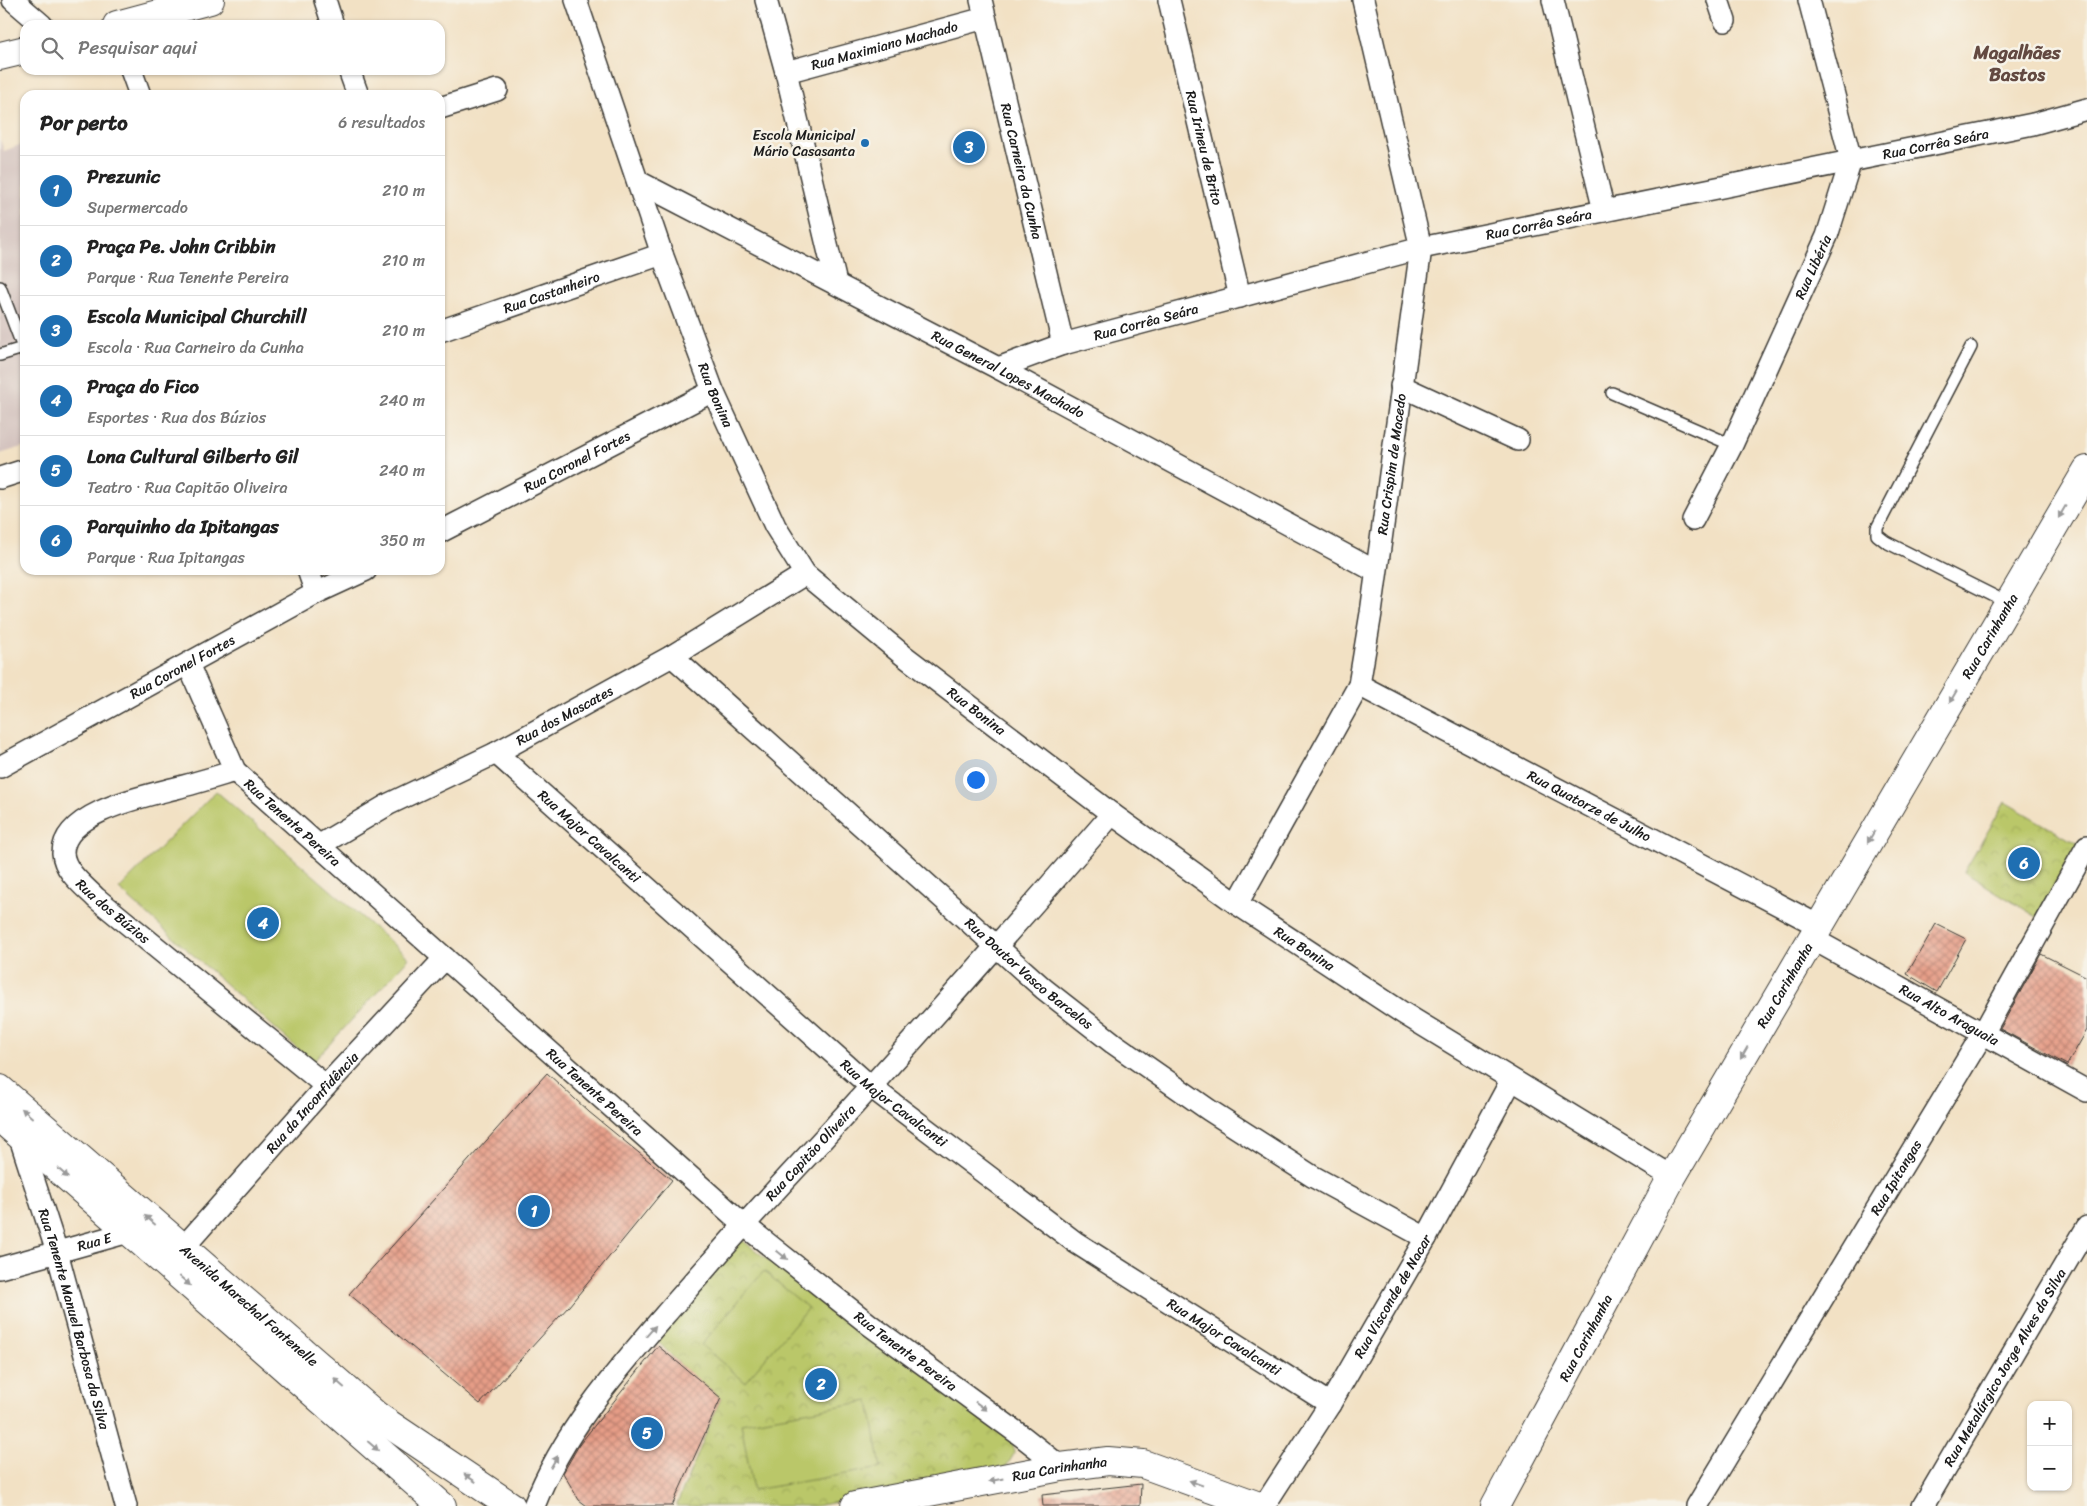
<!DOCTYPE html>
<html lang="pt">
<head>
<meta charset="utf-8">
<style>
  :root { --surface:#fff; --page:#f2f2f2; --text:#222; --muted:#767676; --line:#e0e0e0; --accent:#1f6fb2 }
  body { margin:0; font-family:Sriracha,sans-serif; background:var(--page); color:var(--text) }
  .controls { position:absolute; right:15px; bottom:15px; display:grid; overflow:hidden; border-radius:10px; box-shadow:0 1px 4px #0004 }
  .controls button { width:45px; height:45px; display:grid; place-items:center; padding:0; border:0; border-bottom:1px solid var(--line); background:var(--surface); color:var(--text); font:25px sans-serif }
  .you { position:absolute; left:975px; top:779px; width:18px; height:18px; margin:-12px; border:4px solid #fff; border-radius:50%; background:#1a73e8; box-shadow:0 0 0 8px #1a73e833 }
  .badge { display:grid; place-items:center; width:32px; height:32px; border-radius:50%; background:var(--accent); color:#fff; font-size:16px; font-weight:700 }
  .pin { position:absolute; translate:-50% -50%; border:2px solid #fff; box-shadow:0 1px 5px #0006 }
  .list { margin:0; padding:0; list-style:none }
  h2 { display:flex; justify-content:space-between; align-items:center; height:65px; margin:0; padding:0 20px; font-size:21px }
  h2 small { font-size:16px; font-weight:400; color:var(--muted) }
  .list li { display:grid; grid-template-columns:32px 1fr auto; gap:15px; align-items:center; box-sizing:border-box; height:70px; padding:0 20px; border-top:1px solid var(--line) }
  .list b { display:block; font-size:19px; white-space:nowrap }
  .list p { margin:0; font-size:16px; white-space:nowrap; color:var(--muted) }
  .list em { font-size:16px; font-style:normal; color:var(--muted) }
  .icon { flex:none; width:28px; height:28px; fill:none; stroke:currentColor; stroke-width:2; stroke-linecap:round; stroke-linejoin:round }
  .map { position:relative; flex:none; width:2087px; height:1506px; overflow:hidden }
  .search { position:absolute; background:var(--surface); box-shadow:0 1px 4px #0004; left:20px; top:20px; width:425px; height:55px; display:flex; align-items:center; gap:12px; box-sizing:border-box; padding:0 18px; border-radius:15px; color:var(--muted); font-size:19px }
  .panel { position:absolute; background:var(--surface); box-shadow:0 1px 4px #0004; left:20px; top:90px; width:425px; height:485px; border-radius:15px }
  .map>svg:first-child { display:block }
</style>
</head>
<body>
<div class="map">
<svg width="2087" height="1506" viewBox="0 0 2087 1506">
  <defs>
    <pattern id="park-crowns" width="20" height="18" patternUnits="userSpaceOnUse" patternTransform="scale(1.25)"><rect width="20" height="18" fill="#bac769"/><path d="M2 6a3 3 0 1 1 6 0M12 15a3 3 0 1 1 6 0" fill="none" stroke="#9faa5a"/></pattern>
    <pattern id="building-cross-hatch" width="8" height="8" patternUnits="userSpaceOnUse" patternTransform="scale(1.25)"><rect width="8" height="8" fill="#e69d87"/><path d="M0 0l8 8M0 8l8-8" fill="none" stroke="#ba7f6e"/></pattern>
  </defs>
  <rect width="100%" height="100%" fill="#f7f3e8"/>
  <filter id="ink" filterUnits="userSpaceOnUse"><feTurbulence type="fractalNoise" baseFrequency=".02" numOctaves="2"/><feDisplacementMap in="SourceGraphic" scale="10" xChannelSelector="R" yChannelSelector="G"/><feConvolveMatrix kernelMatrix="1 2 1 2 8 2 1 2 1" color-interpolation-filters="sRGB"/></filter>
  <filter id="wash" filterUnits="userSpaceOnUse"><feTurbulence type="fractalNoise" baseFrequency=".0096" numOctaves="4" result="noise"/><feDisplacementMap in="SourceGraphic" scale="20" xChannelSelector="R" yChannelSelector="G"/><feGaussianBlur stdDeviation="1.12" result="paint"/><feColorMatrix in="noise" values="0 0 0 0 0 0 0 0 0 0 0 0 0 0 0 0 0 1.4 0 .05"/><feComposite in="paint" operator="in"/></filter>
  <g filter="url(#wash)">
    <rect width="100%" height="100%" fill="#f2e1c4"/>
    <!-- industrial -->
    <path fill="#d1c0bc" d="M0,139L4,151L25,143V446L0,454Z"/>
    <!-- park -->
    <path fill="url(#park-crowns)" stroke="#6b7242" d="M2005,802L2086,849L2045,922L1964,872Z
      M739,1238L866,1333L1012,1434L1014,1454L1003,1472L815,1506H676L721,1398L686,1370L657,1341Z"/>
    <!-- pitch -->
    <path fill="#bac769" stroke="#6b7242" d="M216,791L409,958L313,1062L119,889Z
      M764,1271L808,1308L745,1382L701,1345Z
      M869,1401L881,1468L753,1490L741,1423Z"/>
    <g id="blocks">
      <!-- building -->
      <path fill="url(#building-cross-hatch)" d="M1936,924L1966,939L1937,992L1907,974Z
        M2041,954L2087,977V1030L2067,1065L2000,1029Z
        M547,1073L589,1112L672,1180L569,1306L480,1404L349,1294Z
        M658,1346L721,1398L672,1506H587L579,1500L563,1473L579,1445Z
        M1141,1484L1140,1506H1043L1042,1495Z"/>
    </g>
  </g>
  <g filter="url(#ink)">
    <use href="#blocks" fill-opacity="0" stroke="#3c3a35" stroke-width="1"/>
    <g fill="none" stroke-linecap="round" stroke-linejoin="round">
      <defs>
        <path id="lane" d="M0,287L25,353
          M1971,347L1877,528V535L1886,542L2008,603
          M0,355L23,348
          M1612,393L1732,445"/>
        <g id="street">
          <path d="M13,0L42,25"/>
          <path d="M325,0L333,25"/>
          <path id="s1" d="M576,0L662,254L713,391L775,526L805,574L903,655L1112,814L1237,904L1403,1013L1672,1177"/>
          <path d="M766,0L786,72L836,283"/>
          <path id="s2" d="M981,0L1063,344"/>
          <path id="s3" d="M1169,0L1240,297"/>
          <path d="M1553,0L1604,211"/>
          <path d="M1718,0L1725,21"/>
          <path d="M131,70L140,95"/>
          <path d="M349,70L358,95"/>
          <path id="s4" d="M786,72L985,18"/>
          <path d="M440,108L497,90"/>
          <path id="s5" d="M639,182L998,368L1375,571"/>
          <path id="s6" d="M440,331L662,254"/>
          <path id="s7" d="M998,368L1063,344L1421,248L2033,124L2087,109"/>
          <path d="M1401,386L1518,440"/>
          <path d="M0,478L25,470"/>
          <path id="s8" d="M1693,520L1732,445L1827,236L1851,160L1809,0"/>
          <path id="s9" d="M440,532L713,391"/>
          <path d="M308,570L316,593"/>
          <path id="s10" d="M672,656L1044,989L1113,1043L1209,1110L1312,1176L1426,1238"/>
          <path id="s11" d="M188,664L235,771L744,1225L870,1325L1023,1437L1061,1467"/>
          <path id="s12" d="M1359,685L1819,926"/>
          <path id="s13" d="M496,753L871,1087L1075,1242L1330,1404"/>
          <path id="s14" d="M0,767L316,593L366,570"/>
          <path id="s15" d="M235,771C215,777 196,783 176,788C146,796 63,812 63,853C64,871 84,886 96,898L326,1086"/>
          <path id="s16" d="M318,846L389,804L496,753L672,656L805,574"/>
          <path id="s17" d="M1237,904L1359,685L1371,613L1421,248L1363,0"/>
          <path id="s18" d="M1811,938L2087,1091"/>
          <path id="s19" d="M19,1135L57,1252L126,1506"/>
          <path id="s20" d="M182,1249L326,1086L445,958"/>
          <path id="s21" d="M0,1268L129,1232"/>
          <path id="s22" d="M534,1506C563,1431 618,1369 670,1309C717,1255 764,1202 813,1150C914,1040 1013,928 1112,814"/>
          <path id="s23" d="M1264,1506L1330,1404L1426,1238L1511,1081"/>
          <path id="s24" d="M1697,1506L1985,1030L2087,846"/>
          <path id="s25" d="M1923,1506L2087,1227"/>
        </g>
        <g id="secondary">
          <path id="s26" d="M855,1506L1061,1467L1108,1461L1143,1464L1259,1506"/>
          <path id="s27" d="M1495,1506L1672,1177L2087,470"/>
        </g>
        <g id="primary">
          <path d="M117,25L210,0"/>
          <path d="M0,56L25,50"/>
          <path id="s28" d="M0,1089L377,1416L511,1506"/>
          <path d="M0,1118L442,1506"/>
        </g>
      </defs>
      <!-- lane casing -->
      <use href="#lane" stroke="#3c3a35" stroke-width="14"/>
      <!-- street casing -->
      <use href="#street" stroke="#3c3a35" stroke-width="24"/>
      <!-- secondary casing -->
      <use href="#secondary" stroke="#3c3a35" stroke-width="30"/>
      <!-- primary casing -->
      <use href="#primary" stroke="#3c3a35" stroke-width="30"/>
      <!-- lane -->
      <use href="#lane" stroke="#fff" stroke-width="11"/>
      <!-- street -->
      <use href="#street" stroke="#fff" stroke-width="21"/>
      <!-- secondary -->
      <use href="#secondary" stroke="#fff" stroke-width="28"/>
      <!-- primary -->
      <use href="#primary" stroke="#fff" stroke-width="28"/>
    </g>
    <!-- one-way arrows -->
    <defs><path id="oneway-solid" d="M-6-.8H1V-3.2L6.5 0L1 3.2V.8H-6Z" transform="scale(1.25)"/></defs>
    <g fill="#999">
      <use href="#oneway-solid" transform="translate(2062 512) rotate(120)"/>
      <use href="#oneway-solid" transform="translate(1953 697) rotate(120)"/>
      <use href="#oneway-solid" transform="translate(1871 837) rotate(120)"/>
      <use href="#oneway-solid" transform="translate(1744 1053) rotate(120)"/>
      <use href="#oneway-solid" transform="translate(27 1113) rotate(-139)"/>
      <use href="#oneway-solid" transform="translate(63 1173) rotate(42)"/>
      <use href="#oneway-solid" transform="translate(150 1220) rotate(-139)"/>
      <use href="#oneway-solid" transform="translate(782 1255) rotate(39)"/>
      <use href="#oneway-solid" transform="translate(185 1281) rotate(41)"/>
      <use href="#oneway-solid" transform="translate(651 1331) rotate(-49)"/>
      <use href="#oneway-solid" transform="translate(339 1383) rotate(-139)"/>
      <use href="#oneway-solid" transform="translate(981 1406) rotate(36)"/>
      <use href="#oneway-solid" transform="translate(373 1446) rotate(41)"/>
      <use href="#oneway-solid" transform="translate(554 1462) rotate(-60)"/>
      <use href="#oneway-solid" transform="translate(470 1478) rotate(-146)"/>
      <use href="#oneway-solid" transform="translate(996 1480) rotate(169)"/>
      <use href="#oneway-solid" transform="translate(1196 1483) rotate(-160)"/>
    </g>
  </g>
  <!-- markers -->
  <circle fill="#1f6fb2" stroke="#f7f3e8" stroke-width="2" cx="865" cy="143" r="5"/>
  <g text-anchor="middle" stroke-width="5" stroke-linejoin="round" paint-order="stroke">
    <!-- street labels -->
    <g font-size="14" fill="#1c1c1c" stroke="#f7f3e8">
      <text dy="5" stroke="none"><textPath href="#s4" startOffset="102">Rua Maximiano Machado</textPath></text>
      <text dy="5" stroke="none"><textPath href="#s7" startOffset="965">Rua Corrêa Seára</textPath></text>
      <text dy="5" stroke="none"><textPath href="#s3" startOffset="152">Rua Irineu de Brito</textPath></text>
      <text dy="5" stroke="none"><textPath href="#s2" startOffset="176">Rua Carneiro da Cunha</textPath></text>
      <text dy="5" stroke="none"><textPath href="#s7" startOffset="560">Rua Corrêa Seára</textPath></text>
      <text dy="5" stroke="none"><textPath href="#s8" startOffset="280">Rua Libéria</textPath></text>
      <text dy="5" stroke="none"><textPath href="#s6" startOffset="118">Rua Castanheiro</textPath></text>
      <text dy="5" stroke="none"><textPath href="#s7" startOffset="155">Rua Corrêa Seára</textPath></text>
      <text dy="5" stroke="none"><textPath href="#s5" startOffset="416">Rua General Lopes Machado</textPath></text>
      <text dy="5" stroke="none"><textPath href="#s1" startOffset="419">Rua Bonina</textPath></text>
      <text dy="5" stroke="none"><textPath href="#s9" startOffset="154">Rua Coronel Fortes</textPath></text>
      <text dy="5" stroke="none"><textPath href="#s17" startOffset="474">Rua Crispim de Macedo</textPath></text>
      <text dy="5" stroke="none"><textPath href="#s27" startOffset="1001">Rua Carinhanha</textPath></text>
      <text dy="5" stroke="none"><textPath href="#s14" startOffset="208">Rua Coronel Fortes</textPath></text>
      <text dy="5" stroke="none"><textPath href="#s1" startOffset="839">Rua Bonina</textPath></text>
      <text dy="5" stroke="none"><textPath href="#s16" startOffset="279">Rua dos Mascates</textPath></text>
      <text dy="5" stroke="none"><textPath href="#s12" startOffset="260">Rua Quatorze de Julho</textPath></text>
      <text dy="5" stroke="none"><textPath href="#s11" startOffset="194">Rua Tenente Pereira</textPath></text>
      <text dy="5" stroke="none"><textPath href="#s13" startOffset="125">Rua Major Cavalcanti</textPath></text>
      <text dy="5" stroke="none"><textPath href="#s15" startOffset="278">Rua dos Búzios</textPath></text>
      <text dy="5" stroke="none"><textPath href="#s1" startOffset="1244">Rua Bonina</textPath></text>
      <text dy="5" stroke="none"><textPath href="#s10" startOffset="478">Rua Doutor Vasco Barcelos</textPath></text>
      <text dy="5" stroke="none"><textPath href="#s27" startOffset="596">Rua Carinhanha</textPath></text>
      <text dy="5" stroke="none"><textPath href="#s18" startOffset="158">Rua Alto Araguaia</textPath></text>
      <text dy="5" stroke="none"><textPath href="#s11" startOffset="599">Rua Tenente Pereira</textPath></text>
      <text dy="5" stroke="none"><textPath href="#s20" startOffset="196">Rua da Inconfidência</textPath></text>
      <text dy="5" stroke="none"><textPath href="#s13" startOffset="530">Rua Major Cavalcanti</textPath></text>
      <text dy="5" stroke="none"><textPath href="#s22" startOffset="451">Rua Capitão Oliveira</textPath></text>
      <text dy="5" stroke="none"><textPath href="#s24" startOffset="384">Rua Ipitangas</textPath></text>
      <text dy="5" stroke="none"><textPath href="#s21" startOffset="98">Rua E</textPath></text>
      <text dy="5" stroke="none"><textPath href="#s23" startOffset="246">Rua Visconde de Nacar</textPath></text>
      <text dy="5" stroke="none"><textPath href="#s28" startOffset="330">Avenida Marechal Fontenelle</textPath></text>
      <text dy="5" stroke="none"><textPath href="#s19" startOffset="192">Rua Tenente Manuel Barbosa da Silva</textPath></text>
      <text dy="5" stroke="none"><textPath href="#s27" startOffset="191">Rua Carinhanha</textPath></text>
      <text dy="5" stroke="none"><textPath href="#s13" startOffset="935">Rua Major Cavalcanti</textPath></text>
      <text dy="5" stroke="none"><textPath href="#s11" startOffset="1004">Rua Tenente Pereira</textPath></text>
      <text dy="5" stroke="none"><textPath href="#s25" startOffset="161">Rua Metalúrgico Jorge Alves da Silva</textPath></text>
      <text dy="5" stroke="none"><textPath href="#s26" startOffset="208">Rua Carinhanha</textPath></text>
    </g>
    <!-- poi labels -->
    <g font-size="14" fill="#1c1c1c" stroke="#f7f3e8" text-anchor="end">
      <text x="855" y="140">Escola Municipal<tspan x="855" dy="16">Mário Casasanta</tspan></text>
    </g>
    <!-- district labels -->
    <g font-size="19" font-weight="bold" fill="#634941" stroke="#f7f3e8">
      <text x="2017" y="59">Magalhães<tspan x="2017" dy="22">Bastos</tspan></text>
    </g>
  </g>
</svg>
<div class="controls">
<button>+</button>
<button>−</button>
</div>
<div class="you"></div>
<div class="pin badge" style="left:534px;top:1211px">1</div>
<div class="pin badge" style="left:821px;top:1384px">2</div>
<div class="pin badge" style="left:969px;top:147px">3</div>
<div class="pin badge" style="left:263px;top:923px">4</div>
<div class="pin badge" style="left:647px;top:1433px">5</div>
<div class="pin badge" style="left:2024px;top:863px">6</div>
<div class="search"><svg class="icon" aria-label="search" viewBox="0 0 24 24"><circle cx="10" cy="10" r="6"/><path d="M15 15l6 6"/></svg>Pesquisar aqui</div>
<section class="panel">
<h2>Por perto<small>6 resultados</small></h2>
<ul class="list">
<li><span class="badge">1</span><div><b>Prezunic</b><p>Supermercado</p></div><em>210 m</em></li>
<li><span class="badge">2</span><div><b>Praça Pe. John Cribbin</b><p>Parque · Rua Tenente Pereira</p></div><em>210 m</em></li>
<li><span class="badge">3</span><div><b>Escola Municipal Churchill</b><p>Escola · Rua Carneiro da Cunha</p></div><em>210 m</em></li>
<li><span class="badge">4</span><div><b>Praça do Fico</b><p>Esportes · Rua dos Búzios</p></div><em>240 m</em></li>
<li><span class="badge">5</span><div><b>Lona Cultural Gilberto Gil</b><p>Teatro · Rua Capitão Oliveira</p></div><em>240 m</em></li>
<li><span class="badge">6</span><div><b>Parquinho da Ipitangas</b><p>Parque · Rua Ipitangas</p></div><em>350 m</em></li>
</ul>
</section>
</div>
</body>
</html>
